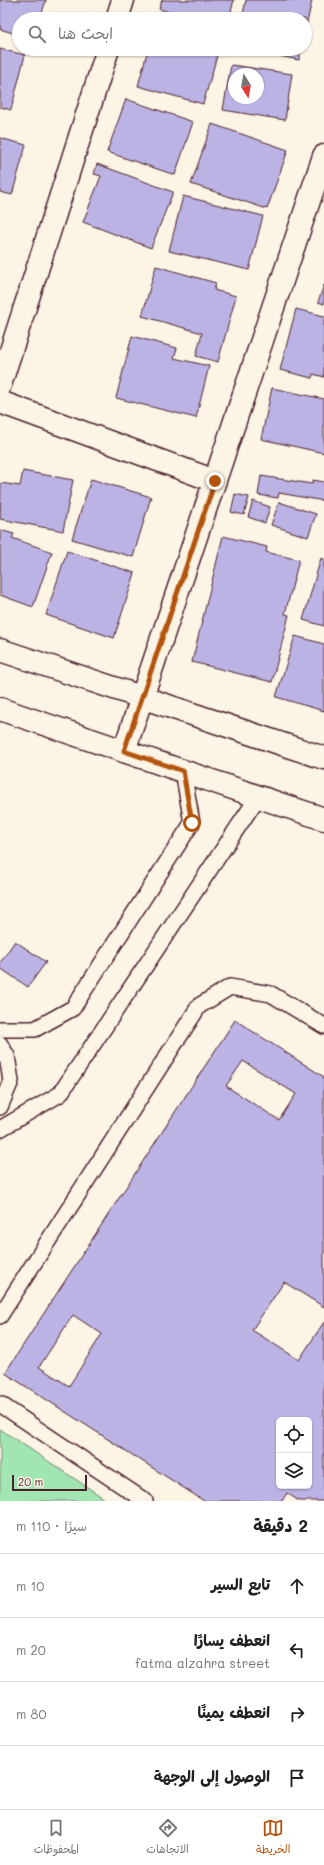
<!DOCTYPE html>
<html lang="ar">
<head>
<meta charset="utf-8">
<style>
  :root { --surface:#fff; --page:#f6f6f6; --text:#202124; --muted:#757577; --line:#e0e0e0; --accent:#b45309 }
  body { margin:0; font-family:Mali,"Playpen Sans Arabic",sans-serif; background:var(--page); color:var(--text); direction:rtl }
  .controls { position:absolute; right:12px; bottom:12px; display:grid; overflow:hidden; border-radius:6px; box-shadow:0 1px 3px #0004 }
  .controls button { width:36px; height:36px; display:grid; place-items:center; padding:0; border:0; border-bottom:1px solid var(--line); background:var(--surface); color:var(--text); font:20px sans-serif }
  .compass { position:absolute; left:228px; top:68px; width:36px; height:36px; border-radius:50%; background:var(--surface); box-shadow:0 1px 3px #0004; rotate:169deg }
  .scale { position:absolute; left:12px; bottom:10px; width:75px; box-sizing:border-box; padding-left:4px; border:2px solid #4a1f2b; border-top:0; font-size:11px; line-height:14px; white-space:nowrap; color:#4a1f2b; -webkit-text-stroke:3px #fcf5e5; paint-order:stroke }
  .stop { position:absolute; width:12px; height:12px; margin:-9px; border:3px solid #b45309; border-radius:50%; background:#fff }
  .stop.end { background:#b45309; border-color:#fff; box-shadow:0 1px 4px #0008 }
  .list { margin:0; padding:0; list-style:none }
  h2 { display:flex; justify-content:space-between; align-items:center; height:52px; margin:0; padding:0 16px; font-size:17px }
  h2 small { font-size:13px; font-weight:400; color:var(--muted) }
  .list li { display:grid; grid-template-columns:26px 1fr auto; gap:12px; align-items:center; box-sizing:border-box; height:64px; padding:0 16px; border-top:1px solid var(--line) }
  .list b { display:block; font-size:15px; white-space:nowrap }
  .list p { margin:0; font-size:13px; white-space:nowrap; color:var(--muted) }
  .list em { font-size:13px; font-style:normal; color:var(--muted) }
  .icon { flex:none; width:22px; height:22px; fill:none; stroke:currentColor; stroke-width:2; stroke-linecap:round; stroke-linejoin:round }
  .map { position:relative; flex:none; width:324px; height:1501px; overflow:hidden; direction:ltr }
  .search { position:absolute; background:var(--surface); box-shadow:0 1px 3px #0004; left:12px; right:12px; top:12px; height:44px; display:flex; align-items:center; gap:10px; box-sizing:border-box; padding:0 14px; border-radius:22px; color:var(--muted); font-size:15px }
  .sheet { height:308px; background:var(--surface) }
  nav { display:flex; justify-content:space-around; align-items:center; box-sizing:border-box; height:56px; border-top:1px solid var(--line); background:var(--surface); font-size:11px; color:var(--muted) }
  nav a { display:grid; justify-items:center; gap:2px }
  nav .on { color:var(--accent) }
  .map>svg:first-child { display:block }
</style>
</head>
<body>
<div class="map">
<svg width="324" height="1501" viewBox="0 0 324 1501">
  <rect width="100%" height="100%" fill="#fcf5e5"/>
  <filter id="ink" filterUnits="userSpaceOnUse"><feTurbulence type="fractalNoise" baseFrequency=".025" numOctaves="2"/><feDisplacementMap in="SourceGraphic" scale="8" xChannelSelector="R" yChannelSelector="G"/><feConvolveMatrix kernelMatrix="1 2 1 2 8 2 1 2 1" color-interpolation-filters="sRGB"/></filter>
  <g filter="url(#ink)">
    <!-- green -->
    <path fill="#a1e6b2" stroke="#76826e" d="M0,1429L108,1501H0Z"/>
    <!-- building -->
    <path fill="#bcb3e5" stroke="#4a1f2b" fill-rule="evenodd" d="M0,0H46L40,19H19V35L0,29Z
      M162,0H234L229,19H185L186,17L159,9Z
      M246,0H312L305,32V19H242Z
      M0,49L25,55L11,110L0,107Z
      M148,49H219L203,104L138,86Z
      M246,49H301L299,60Z
      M231,65L292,74L285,120L223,110ZM234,74H258V98H234Z
      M126,99L193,122L175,175L107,152Z
      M212,124L288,150L267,209L191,184Z
      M0,138L26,145L12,195L0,192Z
      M97,164L173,192L151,248L83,222L101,176L94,174Z
      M183,196L263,216L249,270L169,251Z
      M156,266L216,283L214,290L236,296L218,362L196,356L202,333L142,316Z
      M324,285V304L318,302Z
      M296,309L324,316V377L313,374L312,378L280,370Z
      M132,336L177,348L174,358L209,366L196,418L116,398Z
      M272,388L324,399V453L261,439Z
      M23,471L73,480L63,531L0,519L1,483L20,486Z
      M261,476L312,484L313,480L324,482V501L279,493L278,498L258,495Z
      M91,479L151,497L133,557L72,539Z
      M235,494L249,497L244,515L231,512Z
      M253,501L270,507L265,523L248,517Z
      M279,502L316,514L308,537L271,525Z
      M0,530L14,534L12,538L52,552L33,607L0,595Z
      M223,536L267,547L266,552L299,560L285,614L289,615L272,682L192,662Z
      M67,551L135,573L114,638L46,615Z
      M321,558L324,559V626L303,620Z
      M295,636L324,644V711L276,697Z
      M15,941L46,962L28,987L0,968V963Z
      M235,1020L324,1077V1307L284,1282L252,1330L299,1360L324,1322V1501H299L287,1493L282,1501H204L5,1373ZM243,1061L296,1094L279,1120L226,1086ZM73,1315L102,1334L69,1386L39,1367ZM279,1420H309V1486H279Z"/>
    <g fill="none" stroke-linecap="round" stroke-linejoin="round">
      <defs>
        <path id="lane" d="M0,1029H35L73,1008L192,823L183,771
          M0,1044L7,1056L11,1081L0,1107
          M0,1129L60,1094L258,797
          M0,1316L199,1006L230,987L271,994L324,1026
          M0,1404L145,1501"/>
        <path id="street" d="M117,19L123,0
          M0,385L108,49
          M0,402L215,481
          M124,751L324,156"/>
        <path id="secondary" d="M0,650L324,758
          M0,709L324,819"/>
      </defs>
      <!-- lane casing -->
      <use href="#lane" stroke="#4a1f2b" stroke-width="18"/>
      <!-- street casing -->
      <use href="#street" stroke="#4a1f2b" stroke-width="25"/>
      <!-- secondary casing -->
      <use href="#secondary" stroke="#4a1f2b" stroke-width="25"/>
      <!-- lane -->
      <use href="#lane" stroke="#fcf5e5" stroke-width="15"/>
      <!-- street -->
      <use href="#street" stroke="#fcf5e5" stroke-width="22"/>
      <!-- secondary -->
      <use href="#secondary" stroke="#fcf5e5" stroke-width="22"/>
    </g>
  </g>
  <g fill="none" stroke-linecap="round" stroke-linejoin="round" filter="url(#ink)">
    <!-- route -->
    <path stroke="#b45309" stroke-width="5" d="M192,823L183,771L124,751L215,481"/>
  </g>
</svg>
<div class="controls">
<button><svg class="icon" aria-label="locate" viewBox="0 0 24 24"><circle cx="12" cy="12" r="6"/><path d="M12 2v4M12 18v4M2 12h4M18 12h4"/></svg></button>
<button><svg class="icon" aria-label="layers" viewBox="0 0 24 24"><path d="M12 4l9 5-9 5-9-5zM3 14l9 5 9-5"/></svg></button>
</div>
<svg class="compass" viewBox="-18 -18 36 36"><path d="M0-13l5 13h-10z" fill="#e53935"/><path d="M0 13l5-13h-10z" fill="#757577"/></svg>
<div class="scale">20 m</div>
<div class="stop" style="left:192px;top:823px"></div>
<div class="stop end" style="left:215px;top:481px"></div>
<div class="search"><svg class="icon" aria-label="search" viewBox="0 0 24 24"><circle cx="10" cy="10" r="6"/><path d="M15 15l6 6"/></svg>ابحث هنا</div>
</div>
<section class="sheet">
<h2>2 دقيقة<small>سيرًا · 110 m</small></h2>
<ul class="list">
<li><svg class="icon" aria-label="ahead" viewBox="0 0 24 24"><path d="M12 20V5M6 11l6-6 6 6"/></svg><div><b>تابع السير</b></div><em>10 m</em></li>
<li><svg class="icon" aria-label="left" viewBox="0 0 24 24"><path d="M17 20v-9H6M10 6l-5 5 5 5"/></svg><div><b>انعطف يسارًا</b><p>fatma alzahra street</p></div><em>20 m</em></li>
<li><svg class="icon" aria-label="right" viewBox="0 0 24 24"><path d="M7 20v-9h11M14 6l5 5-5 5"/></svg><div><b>انعطف يمينًا</b></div><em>80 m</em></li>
<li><svg class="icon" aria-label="arrive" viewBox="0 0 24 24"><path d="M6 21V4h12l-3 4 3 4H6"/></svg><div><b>الوصول إلى الوجهة</b></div></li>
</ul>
</section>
<nav>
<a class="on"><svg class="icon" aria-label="map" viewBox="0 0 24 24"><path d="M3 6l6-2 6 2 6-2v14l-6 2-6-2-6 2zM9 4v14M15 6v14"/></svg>الخريطة</a>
<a><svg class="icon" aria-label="directions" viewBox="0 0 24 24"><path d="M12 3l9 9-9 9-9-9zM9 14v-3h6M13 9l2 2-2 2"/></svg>الاتجاهات</a>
<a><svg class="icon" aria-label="saved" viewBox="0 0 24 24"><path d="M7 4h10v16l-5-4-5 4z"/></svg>المحفوظات</a>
</nav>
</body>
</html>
